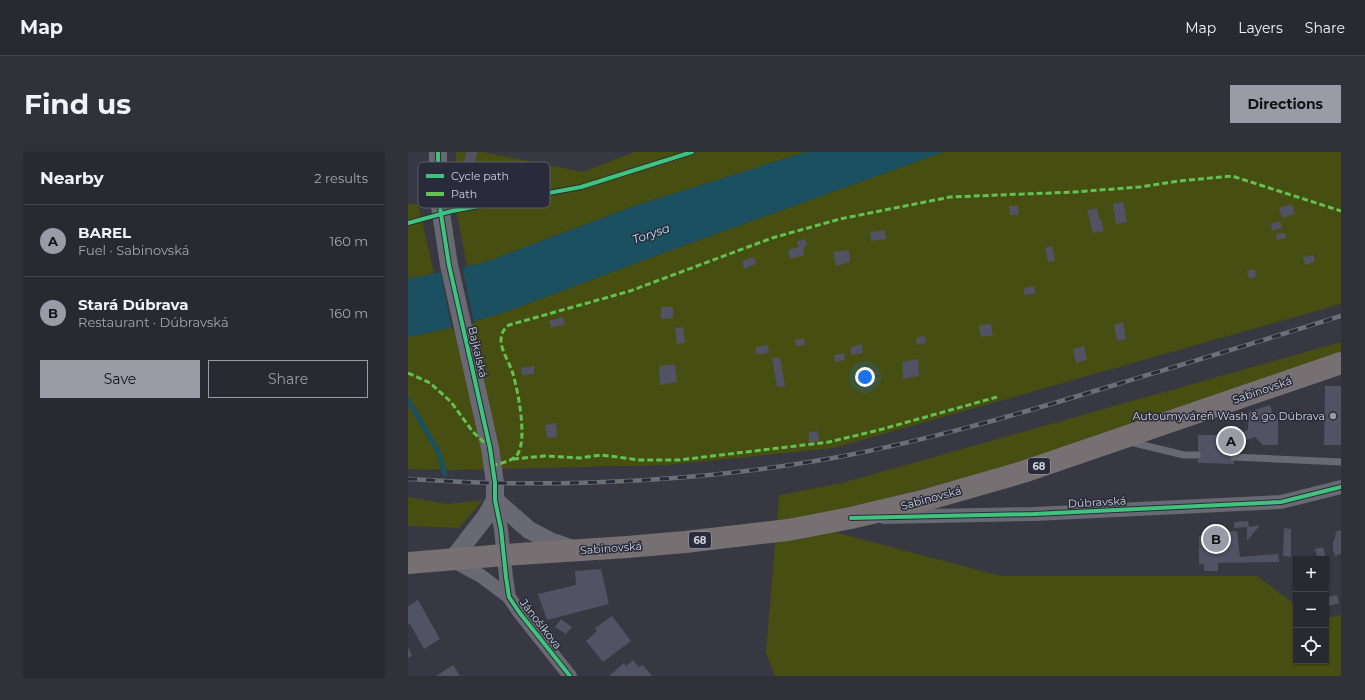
<!DOCTYPE html>
<html lang="en">
<head>
<meta charset="utf-8">
<style>
  :root { --surface:#292a31; --page:#313239; --text:#f1f3f6; --muted:#a5a7ab; --line:#45464d; --accent:#9a9ba6 }
  body { margin:0; font-family:Montserrat,sans-serif; background:var(--page); color:var(--text) }
  .controls { position:absolute; right:12px; bottom:12px; display:grid; overflow:hidden; border-radius:0px; box-shadow:0 1px 3px #0004 }
  .controls button { width:36px; height:36px; display:grid; place-items:center; padding:0; border:0; border-bottom:1px solid var(--line); background:var(--surface); color:var(--text); font:20px sans-serif }
  .you { position:absolute; left:457px; top:225px; width:14px; height:14px; margin:-10px; border:3px solid #fff; border-radius:50%; background:#1a73e8; box-shadow:0 0 0 6px #1a73e833 }
  .badge { display:grid; place-items:center; width:26px; height:26px; border-radius:50%; background:var(--accent); color:#111; font-size:13px; font-weight:700 }
  .pin { position:absolute; translate:-50% -50%; border:2px solid #fff; box-shadow:0 1px 4px #0006 }
  .list { margin:0; padding:0; list-style:none }
  h2 { display:flex; justify-content:space-between; align-items:center; height:52px; margin:0; padding:0 16px; font-size:17px }
  h2 small { font-size:13px; font-weight:400; color:var(--muted) }
  .list li { display:grid; grid-template-columns:26px 1fr auto; gap:12px; align-items:center; box-sizing:border-box; height:72px; padding:0 16px; border-top:1px solid var(--line) }
  .list b { display:block; font-size:15px; white-space:nowrap }
  .list p { margin:0; font-size:13px; white-space:nowrap; color:var(--muted) }
  .list em { font-size:13px; font-style:normal; color:var(--muted) }
  .actions { display:flex; gap:8px; padding:12px 16px }
  .actions a { flex:1; padding:9px 0; border:1px solid var(--accent); border-radius:0px; text-align:center; font-size:14px; color:var(--accent) }
  .actions .main { background:var(--accent); color:#111 }
  .icon { flex:none; width:22px; height:22px; fill:none; stroke:currentColor; stroke-width:2; stroke-linecap:round; stroke-linejoin:round }
  .map { position:relative; flex:none; width:933px; height:524px; overflow:hidden; border-radius:0px }
  header { display:flex; align-items:center; gap:24px; box-sizing:border-box; height:56px; padding:0 20px; background:var(--surface); border-bottom:1px solid var(--line) }
  header strong { font-size:19px }
  nav { display:flex; gap:22px; margin-inline-start:auto; font-size:14px }
  .intro { display:flex; align-items:center; justify-content:space-between; box-sizing:border-box; height:96px; padding:0 24px }
  h1 { margin:0; font-size:28px }
  .button { padding:10px 18px; border-radius:0px; background:var(--accent); color:#111; font-size:14px; font-weight:700 }
  main { display:flex; gap:24px; padding:0 24px }
  aside { flex:1; background:var(--surface); border-radius:0px; box-shadow:0 1px 3px #0004 }
  .map>svg:first-child { display:block }
</style>
</head>
<body>
<header>
<strong>Map</strong>
<nav><a>Map</a><a>Layers</a><a>Share</a></nav>
</header>
<div class="intro"><h1>Find us</h1><a class="button">Directions</a></div>
<main>
<aside>
<h2>Nearby<small>2 results</small></h2>
<ul class="list">
<li><span class="badge">A</span><div><b>BAREL</b><p>Fuel · Sabinovská</p></div><em>160 m</em></li>
<li><span class="badge">B</span><div><b>Stará Dúbrava</b><p>Restaurant · Dúbravská</p></div><em>160 m</em></li>
</ul>
<div class="actions"><a class="main">Save</a><a>Share</a></div>
</aside>
<div class="map">
<svg width="933" height="524" viewBox="0 0 933 524">
  <rect width="100%" height="100%" fill="#373841"/>
  <!-- green -->
  <path fill="#474e11" d="M48,0H75L175,20L226,0H398L229,53L75,111L59,114L46,46Z
    M535,0H933V152L426,296L259,313L44,318L0,317V185L51,174L100,159L244,105Z
    M0,52H10L26,121L0,127Z
    M933,190V202L588,318L483,345L396,372L593,424H849L888,453V509H918V466L933,463V524H367L358,500L371,343L434,331Z
    M0,345L39,352L75,348L51,376L0,374Z"/>
  <!-- water -->
  <path fill="#1b5060" d="M398,0H535L244,105L100,159L51,174L0,185V127L75,111L229,53Z"/>
  <!-- pier -->
  <path fill="#373841" d="M54,113L66,171L44,178L32,118Z"/>
  <g fill="none" stroke-linecap="round" stroke-linejoin="round">
    <!-- stream -->
    <path stroke="#1b5060" stroke-width="5" d="M0,248L30,299L37,322"/>
  </g>
  <!-- building -->
  <path fill="#515264" d="M58,0H69L66,15L56,13Z
    M715,50L719,70L708,72L705,52Z
    M884,52L887,62L874,66L871,56Z
    M601,54H610L611,63H602Z
    M689,56L691,67H693L696,79L685,81L679,58Z
    M872,69L874,76L864,79L863,72Z
    M477,78L478,87L463,89L462,80Z
    M877,81L878,86L869,88L868,82Z
    M397,87L399,94L395,96L396,103L382,107L380,98L391,95L389,90Z
    M644,94L647,109L640,110L637,96Z
    M441,98L442,110L428,114L425,100Z
    M905,103L907,110L897,113L895,105Z
    M346,105L348,112L336,117L334,109Z
    M847,117L848,125L841,127L839,119Z
    M627,134V142L616,143V136Z
    M253,155H265V166L253,167Z
    M155,165L157,172L143,176L141,169Z
    M715,170L718,187L709,189L706,173Z
    M583,172L585,183L573,185L571,173Z
    M275,175L277,191L269,192L267,176Z
    M517,184L518,191L509,193L508,186Z
    M396,186L397,193L388,194L387,188Z
    M454,192L455,201L443,203V195Z
    M360,193L361,201L348,202V195Z
    M676,194L679,208L668,211L665,197Z
    M436,201L437,208L427,210L426,203Z
    M372,205L377,234L369,235L364,206Z
    M510,207L511,224L495,227L494,210Z
    M267,212L269,230L252,233L251,214Z
    M126,214V222L114,224L113,216Z
    M917,234H933V293H916Z
    M862,253L866,265L870,266V293H855L847,285L825,293L826,312L790,311V283H826L840,278L841,260Z
    M148,271L149,285L139,286L137,273Z
    M410,279L411,289L401,290V280Z
    M840,369L841,375L852,373L839,389V375L826,376V370Z
    M804,376H809V383H812V380L829,379L832,405L870,402L871,410L810,411V419H796V412H791V384L804,383Z
    M876,376L883,377V405L875,404Z
    M933,378V402L927,404L925,398V390L928,384L927,380Z
    M915,395L918,407H910L907,397Z
    M193,417L201,452L139,468L130,442L168,433L167,419Z
    M929,443L931,451L920,454L918,445Z
    M10,448L32,487L16,497L2,472L0,473V454Z
    M204,464L223,489L195,510L178,489L189,479L187,476Z
    M153,467L164,475L158,482L147,475Z
    M0,495L4,504L0,506Z
    M225,508L231,515L235,513L244,524H201L216,511L218,514Z
    M45,513L52,524H28Z"/>
  <g fill="none" stroke-linecap="round" stroke-linejoin="round">
    <!-- service -->
    <path stroke="#686972" stroke-width="7" d="M722,290L776,303H789
      M826,305L933,310"/>
    <!-- minor -->
    <path stroke="#686972" stroke-width="14" d="M87,348L93,377L98,425L101,445L111,460L162,524
      M476,365L626,362L873,350L933,335
      M44,408L73,424L101,445"/>
    <!-- tertiary -->
    <path stroke="#686972" stroke-width="18" d="M30,0V41L41,113L82,296L87,331V348L78,364L44,408
      M87,348L121,378L142,389L165,397"/>
    <!-- primary -->
    <path stroke="#767073" stroke-width="22" d="M0,411L96,403L219,395L277,390L380,378L443,366L514,349L615,320L933,211"/>
    <defs>
      <path id="rail" d="M0,327C29,328 57,331 86,331C200,333 313,326 425,306C523,288 618,260 713,231C786,209 860,187 933,164"/>
    </defs>
    <!-- rail casing -->
    <use href="#rail" stroke="#6d6f76" stroke-width="4.5"/>
    <!-- rail -->
    <use href="#rail" stroke="#292b3b" stroke-width="3" stroke-dasharray="9" stroke-linecap="butt"/>
    <!-- quiet -->
    <path stroke="#63c152" stroke-width="3" stroke-dasharray="6 3" stroke-linecap="butt" d="M0,221L22,231L43,250L65,280L81,295
      M105,307L136,304L172,306L193,303L232,308H271L421,290L471,278L589,245
      M84,314C92,311 103,310 109,303C120,289 110,239 105,222C102,211 93,199 93,188C93,181 96,177 101,173L222,139L364,86L432,67L542,45L666,40L732,35L771,29L824,24L933,59"/>
    <defs>
      <path id="cycleway" d="M30,0V41L33,62L41,113L82,296L87,331V348L93,377L98,425L101,445L111,460L162,524
        M0,71L44,59L173,35L284,0
        M443,366L626,362L873,350L933,335"/>
    </defs>
    <!-- cycleway casing -->
    <use href="#cycleway" stroke="#292b3b" stroke-width="6"/>
    <!-- cycleway -->
    <use href="#cycleway" stroke="#40c37c" stroke-width="4"/>
  </g>
  <!-- markers -->
  <circle fill="#9a9ba6" stroke="#292b3b" stroke-width="1.5" cx="925" cy="264" r="4"/>
  <g text-anchor="middle" stroke-width="3" stroke-linejoin="round" paint-order="stroke">
    <!-- shield labels -->
    <g fill="#292b3b" stroke="#9d9fac" stroke-width="1">
      <rect x="620" y="306" width="22" height="16" rx="3"/>
      <rect x="281" y="380" width="22" height="16" rx="3"/>
    </g>
    <g font-size="10" font-weight="bold" fill="#cfd1dc">
      <text x="631" y="318">68</text>
      <text x="292" y="392">68</text>
    </g>
    <!-- street labels -->
    <g font-size="11" fill="#cfd1dc" stroke="#292b3b">
      <text transform="translate(70 200) rotate(77)" y="4">Bajkalská</text>
      <text transform="translate(854 238) rotate(-19)" y="4">Sabinovská</text>
      <text transform="translate(523 346) rotate(-15)" y="4">Sabinovská</text>
      <text transform="translate(689 350) rotate(-3)" y="4">Dúbravská</text>
      <text transform="translate(203 396) rotate(-4)" y="4">Sabinovská</text>
      <text transform="translate(133 472) rotate(52)" y="4">Jánošíkova</text>
    </g>
    <!-- poi labels -->
    <g font-size="11" fill="#cfd1dc" stroke="#292b3b" text-anchor="end">
      <text x="917" y="268">Autoumyváreň Wash &amp; go Dúbrava</text>
    </g>
    <!-- water labels -->
    <g font-size="12" font-style="italic" fill="#b6e7f8" stroke="#292b3b">
      <text transform="translate(243 82) rotate(-19)" y="4">Torysa</text>
    </g>
  </g>
  <!-- legend -->
  <rect x="10" y="10" width="132" height="46" rx="6" fill="#292b3b" stroke="#5b5d6b" stroke-width="1"/>
  <rect x="18" y="22" width="18" height="4" fill="#40c37c"/>
  <rect x="18" y="40" width="18" height="4" fill="#63c152"/>
  <g font-size="11" fill="#cfd1dc">
    <text x="43" y="28">Cycle path</text>
    <text x="43" y="46">Path</text>
  </g>
</svg>
<div class="controls">
<button>+</button>
<button>−</button>
<button><svg class="icon" aria-label="locate" viewBox="0 0 24 24"><circle cx="12" cy="12" r="6"/><path d="M12 2v4M12 18v4M2 12h4M18 12h4"/></svg></button>
</div>
<div class="you"></div>
<div class="pin badge" style="left:823px;top:289px">A</div>
<div class="pin badge" style="left:808px;top:387px">B</div>
</div>
</main>
</body>
</html>
